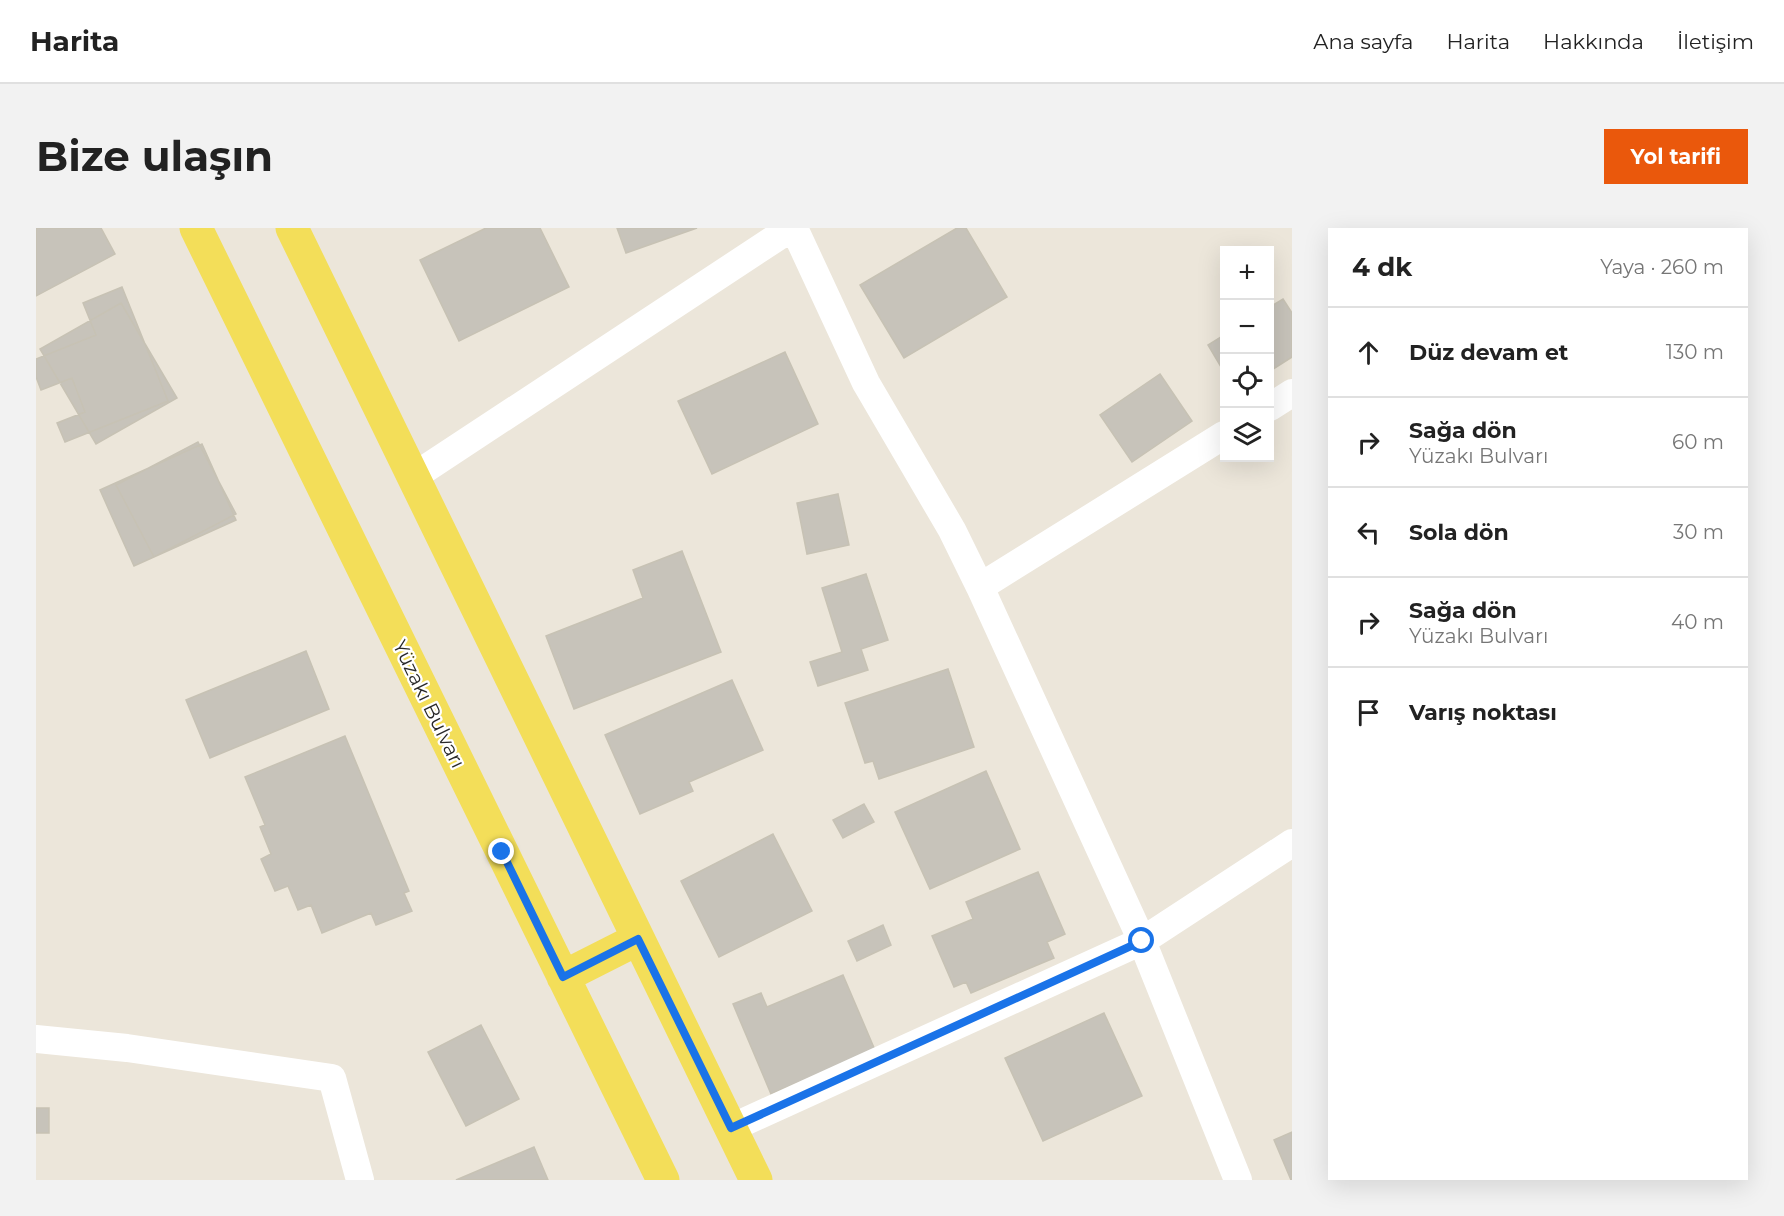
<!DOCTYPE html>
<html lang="tr">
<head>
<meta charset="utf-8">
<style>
  :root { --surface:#fff; --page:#f2f2f2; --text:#222; --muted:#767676; --line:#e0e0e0; --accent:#ea580c }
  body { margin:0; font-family:Montserrat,sans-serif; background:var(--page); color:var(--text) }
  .controls { position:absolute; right:18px; top:18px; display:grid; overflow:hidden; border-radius:0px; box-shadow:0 6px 24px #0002 }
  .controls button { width:54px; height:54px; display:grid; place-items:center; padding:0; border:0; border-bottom:2px solid var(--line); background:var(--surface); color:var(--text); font:30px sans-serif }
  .stop { position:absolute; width:18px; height:18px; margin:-14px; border:4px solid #1a73e8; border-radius:50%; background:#fff }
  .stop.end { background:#1a73e8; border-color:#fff; box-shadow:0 2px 6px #0008 }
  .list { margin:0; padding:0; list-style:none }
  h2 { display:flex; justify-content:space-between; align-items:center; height:78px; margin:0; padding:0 24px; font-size:26px }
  h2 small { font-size:20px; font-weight:400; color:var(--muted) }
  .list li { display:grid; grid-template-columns:39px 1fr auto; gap:18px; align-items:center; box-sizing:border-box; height:90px; padding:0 24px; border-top:2px solid var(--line) }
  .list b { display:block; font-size:22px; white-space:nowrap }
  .list p { margin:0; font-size:20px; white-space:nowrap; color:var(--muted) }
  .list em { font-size:20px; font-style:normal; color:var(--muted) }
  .icon { flex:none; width:33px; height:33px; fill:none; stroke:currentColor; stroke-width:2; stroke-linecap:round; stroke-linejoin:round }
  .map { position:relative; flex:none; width:1256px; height:952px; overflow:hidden; border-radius:0px }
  header { display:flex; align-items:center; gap:36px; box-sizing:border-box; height:84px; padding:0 30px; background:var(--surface); border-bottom:2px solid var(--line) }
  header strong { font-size:28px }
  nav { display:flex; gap:33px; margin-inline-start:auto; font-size:21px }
  .intro { display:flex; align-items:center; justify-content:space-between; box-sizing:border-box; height:144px; padding:0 36px }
  h1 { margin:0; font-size:42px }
  .button { padding:15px 27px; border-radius:0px; background:var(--accent); color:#fff; font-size:21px; font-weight:700 }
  main { display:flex; gap:36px; padding:0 36px }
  aside { flex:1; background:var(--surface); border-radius:0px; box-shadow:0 6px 24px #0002 }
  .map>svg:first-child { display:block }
</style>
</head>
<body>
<header>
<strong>Harita</strong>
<nav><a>Ana sayfa</a><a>Harita</a><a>Hakkında</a><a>İletişim</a></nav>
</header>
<div class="intro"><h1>Bize ulaşın</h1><a class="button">Yol tarifi</a></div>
<main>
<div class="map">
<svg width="1256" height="952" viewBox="0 0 1256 952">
  <rect width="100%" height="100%" fill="#ece6da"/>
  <!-- building -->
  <path fill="#c7c3ba" stroke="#c7c2b4" stroke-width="1.5" d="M0,0H65L79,26L0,68Z
    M450,0H504L533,59L423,113L384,32Z
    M581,0H661L590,25Z
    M921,0H930L971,69L868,130L824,57Z
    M86,59L132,173L29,214L21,195L49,184L36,150L5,162L0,149V131L60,107L47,75Z
    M1247,71L1256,85V129L1234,143V79Z
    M85,75L141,170L60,216L4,121Z
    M1188,107V144L1172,117Z
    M749,124L782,196L676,246L642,173Z
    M1124,146L1156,193L1096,234L1064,187Z
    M162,214L200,286L118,329L80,257Z
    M166,216L200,292L98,338L64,262Z
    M802,266L813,317L771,326L761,275Z
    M646,323L685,424L538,481L510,408L607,370L597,342Z
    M830,346L852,412L825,421L832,442L782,458L774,434L806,424L786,360Z
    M270,423L293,481L174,530L150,472Z
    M912,441L938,519L843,551L837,533L829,535L809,475Z
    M696,452L727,522L653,554L657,563L604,586L569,507Z
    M309,508L373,663L368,665L376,683L340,697L335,685L286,705L275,677L262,682L252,658L239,663L225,631L235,626L224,599L229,597L209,549Z
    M950,543L984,621L894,661L859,584Z
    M828,576L838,594L807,610L797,592Z
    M737,606L776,683L683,729L645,653Z
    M1002,644L1029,706L1011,714L1018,730L935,765L930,754L918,759L896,708L937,691L930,674Z
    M847,697L855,717L821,733L812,713Z
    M807,747L839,822L735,866L697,776L725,765L731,779Z
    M1068,785L1106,868L1007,913L969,830Z
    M445,797L483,871L430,898L392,824Z
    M0,880H13V905H0Z
    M1256,904V952H1255L1238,912Z
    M498,919L512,952H420Z"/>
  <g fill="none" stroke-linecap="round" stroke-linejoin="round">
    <!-- minor -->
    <path stroke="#fff" stroke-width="28" d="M758,0L830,155L916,302L944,359L1106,713L1202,952
      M1234,179L1256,165
      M377,249L755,0
      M944,359L1188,207
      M0,811L91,820L296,850L324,952
      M695,900L1106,713L1256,615"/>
    <!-- major -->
    <path stroke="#f3de59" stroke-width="33" d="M160,0L627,952
      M256,0L720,952
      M527,749L602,711"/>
  </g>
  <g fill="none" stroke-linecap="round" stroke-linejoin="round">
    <!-- route -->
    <path stroke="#1a73e8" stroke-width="8" d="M466,624L527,749L602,711L695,900L1106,713"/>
  </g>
  <g text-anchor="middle" stroke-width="4.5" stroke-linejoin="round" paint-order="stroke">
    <!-- street labels -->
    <g font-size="20" fill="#292929" stroke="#fff">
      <text transform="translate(393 476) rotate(64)" y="7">Yüzakı Bulvarı</text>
    </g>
  </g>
</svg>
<div class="controls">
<button>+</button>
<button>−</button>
<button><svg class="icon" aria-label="locate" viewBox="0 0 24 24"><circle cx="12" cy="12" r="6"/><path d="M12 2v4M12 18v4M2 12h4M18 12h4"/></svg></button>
<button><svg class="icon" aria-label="layers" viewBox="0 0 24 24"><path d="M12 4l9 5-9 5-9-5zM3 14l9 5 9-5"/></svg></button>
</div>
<div class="stop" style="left:1106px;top:713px"></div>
<div class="stop end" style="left:466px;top:624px"></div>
</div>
<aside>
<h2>4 dk<small>Yaya · 260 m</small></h2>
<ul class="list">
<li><svg class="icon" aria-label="ahead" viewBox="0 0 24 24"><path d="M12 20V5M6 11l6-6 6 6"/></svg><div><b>Düz devam et</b></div><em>130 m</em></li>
<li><svg class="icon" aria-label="right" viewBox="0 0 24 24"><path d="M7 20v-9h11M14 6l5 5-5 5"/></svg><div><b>Sağa dön</b><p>Yüzakı Bulvarı</p></div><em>60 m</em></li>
<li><svg class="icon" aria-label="left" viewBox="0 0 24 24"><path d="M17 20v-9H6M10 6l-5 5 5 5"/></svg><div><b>Sola dön</b></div><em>30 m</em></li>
<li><svg class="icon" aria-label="right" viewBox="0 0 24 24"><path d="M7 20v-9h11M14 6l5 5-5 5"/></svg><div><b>Sağa dön</b><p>Yüzakı Bulvarı</p></div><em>40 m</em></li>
<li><svg class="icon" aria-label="arrive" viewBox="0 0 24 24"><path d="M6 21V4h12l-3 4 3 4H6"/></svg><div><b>Varış noktası</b></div></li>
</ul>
</aside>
</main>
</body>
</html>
